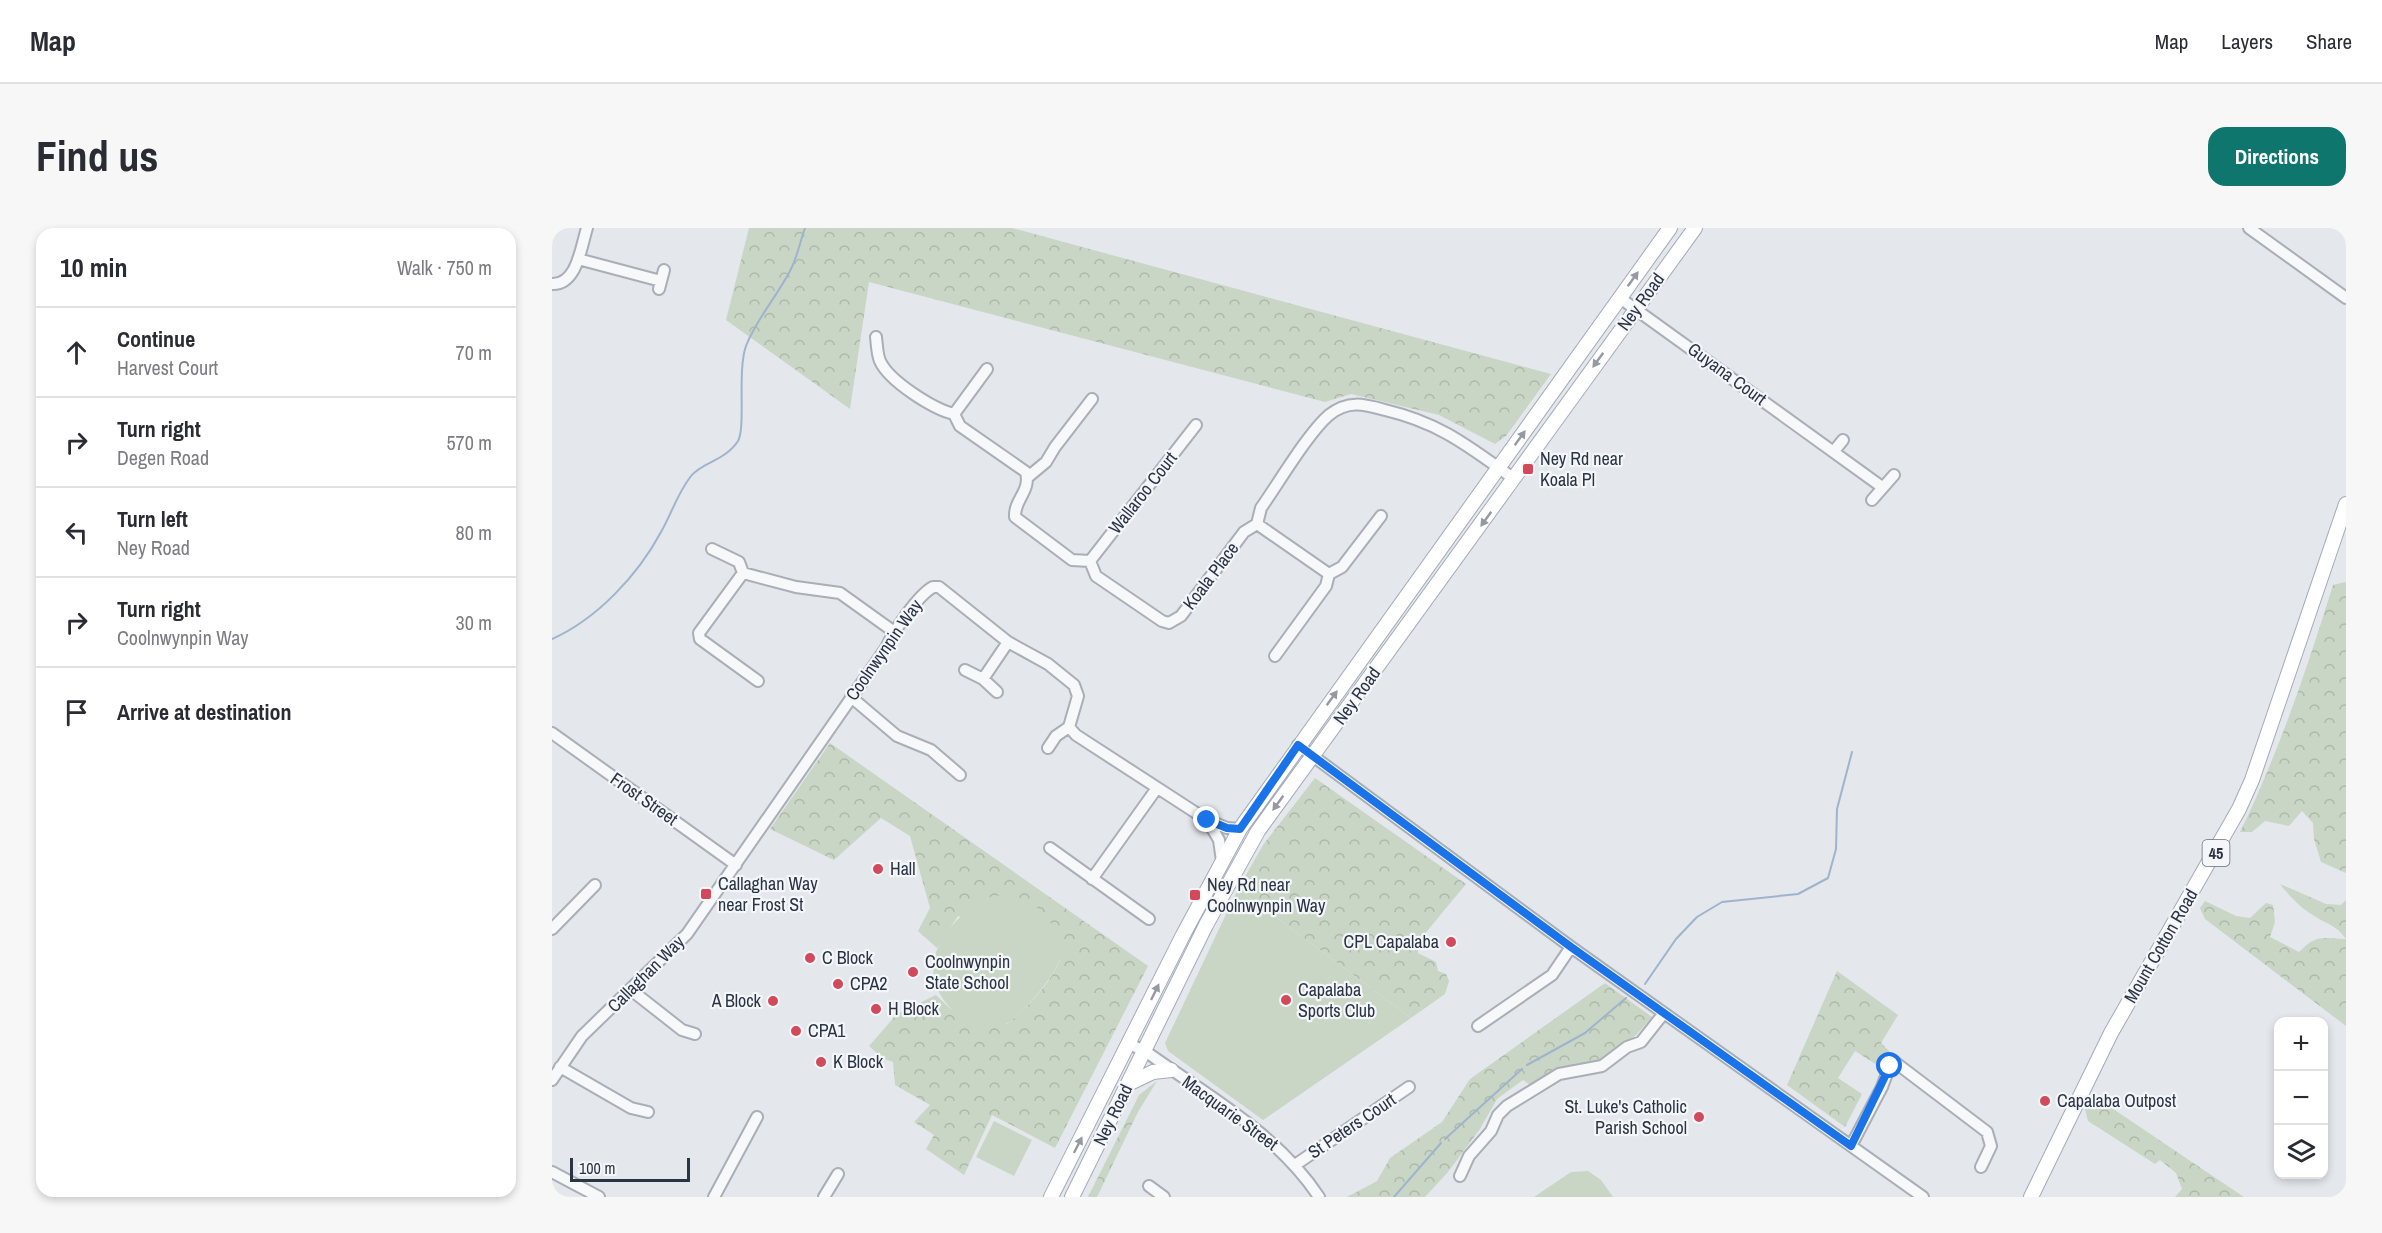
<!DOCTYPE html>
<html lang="en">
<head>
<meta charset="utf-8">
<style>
  :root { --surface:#fff; --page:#f7f7f7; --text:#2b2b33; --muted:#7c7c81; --line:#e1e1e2; --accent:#0f766e }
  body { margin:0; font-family:"Archivo Narrow",sans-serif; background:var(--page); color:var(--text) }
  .controls { position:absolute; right:18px; bottom:18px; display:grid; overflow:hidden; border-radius:12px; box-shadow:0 3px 9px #0003 }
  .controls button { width:54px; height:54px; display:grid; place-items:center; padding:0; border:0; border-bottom:2px solid var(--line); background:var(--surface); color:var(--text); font:30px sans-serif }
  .scale { position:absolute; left:18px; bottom:15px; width:120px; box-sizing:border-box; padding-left:6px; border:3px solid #2b3445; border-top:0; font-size:16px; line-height:21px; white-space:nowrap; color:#2b3445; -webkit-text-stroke:4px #f4f6f9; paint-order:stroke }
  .stop { position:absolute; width:18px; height:18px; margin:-14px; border:4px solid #1a73e8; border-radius:50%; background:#fff }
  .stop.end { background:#1a73e8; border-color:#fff; box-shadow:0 2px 6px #0008 }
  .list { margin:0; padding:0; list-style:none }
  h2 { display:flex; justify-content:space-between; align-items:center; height:78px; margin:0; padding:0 24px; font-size:26px }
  h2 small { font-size:20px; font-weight:400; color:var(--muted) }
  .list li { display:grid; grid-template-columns:39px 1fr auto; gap:18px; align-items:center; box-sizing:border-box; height:90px; padding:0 24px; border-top:2px solid var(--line) }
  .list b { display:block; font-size:22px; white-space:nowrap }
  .list p { margin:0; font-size:20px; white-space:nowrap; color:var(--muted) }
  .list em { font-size:20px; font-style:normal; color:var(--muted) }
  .icon { flex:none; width:33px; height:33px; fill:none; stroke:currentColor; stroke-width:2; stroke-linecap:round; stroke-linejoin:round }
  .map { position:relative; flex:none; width:1794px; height:969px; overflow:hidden; border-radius:18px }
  header { display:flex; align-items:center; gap:36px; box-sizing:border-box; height:84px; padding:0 30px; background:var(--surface); border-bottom:2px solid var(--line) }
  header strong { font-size:28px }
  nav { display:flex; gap:33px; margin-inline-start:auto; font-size:21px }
  .intro { display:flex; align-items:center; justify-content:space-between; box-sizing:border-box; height:144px; padding:0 36px }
  h1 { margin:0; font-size:42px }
  .button { padding:15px 27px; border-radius:18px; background:var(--accent); color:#fff; font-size:21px; font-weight:700 }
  main { display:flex; gap:36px; padding:0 36px }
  aside { flex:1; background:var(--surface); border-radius:18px; box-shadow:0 3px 9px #0003 }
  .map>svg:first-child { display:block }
</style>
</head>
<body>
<header>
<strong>Map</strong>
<nav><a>Map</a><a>Layers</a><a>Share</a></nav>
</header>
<div class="intro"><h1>Find us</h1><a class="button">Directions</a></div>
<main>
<aside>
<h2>10 min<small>Walk · 750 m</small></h2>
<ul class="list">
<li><svg class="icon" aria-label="ahead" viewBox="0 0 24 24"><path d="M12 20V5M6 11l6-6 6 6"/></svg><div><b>Continue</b><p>Harvest Court</p></div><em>70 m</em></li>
<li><svg class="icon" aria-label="right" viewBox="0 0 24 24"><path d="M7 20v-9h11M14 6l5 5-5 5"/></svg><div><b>Turn right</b><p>Degen Road</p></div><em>570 m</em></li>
<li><svg class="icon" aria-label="left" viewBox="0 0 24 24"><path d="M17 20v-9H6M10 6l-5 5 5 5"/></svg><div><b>Turn left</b><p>Ney Road</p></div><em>80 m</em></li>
<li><svg class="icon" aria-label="right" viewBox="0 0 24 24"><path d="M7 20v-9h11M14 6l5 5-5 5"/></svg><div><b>Turn right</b><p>Coolnwynpin Way</p></div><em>30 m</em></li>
<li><svg class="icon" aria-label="arrive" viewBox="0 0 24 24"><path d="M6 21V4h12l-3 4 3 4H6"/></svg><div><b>Arrive at destination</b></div></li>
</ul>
</aside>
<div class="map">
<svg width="1794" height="969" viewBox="0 0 1794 969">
  <defs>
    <pattern id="forest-crowns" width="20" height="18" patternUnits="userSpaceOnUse" patternTransform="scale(1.5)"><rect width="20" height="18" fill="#c9d6c5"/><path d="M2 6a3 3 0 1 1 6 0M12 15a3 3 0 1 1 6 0" fill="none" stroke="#adb8ab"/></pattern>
  </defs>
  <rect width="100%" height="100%" fill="#e4e7ec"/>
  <!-- forest -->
  <path fill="url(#forest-crowns)" d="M197,0H460L999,146L954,208L943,216L887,187L799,166L773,174L317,54L298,181L174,92Z
    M1793,354L1794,355V645L1769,634L1762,611L1761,595L1750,583L1737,598L1713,593L1700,604H1688C1727,524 1755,441 1781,357Z
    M278,515L596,738L503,920L440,887L412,947L374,921L382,907L362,894L378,877L343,857L341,834L330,830L317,818L345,786L384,767C412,795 416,793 455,796C475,780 498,756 508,732L406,688L385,720L366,703L378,680L358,608L329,590L282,632L218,601Z
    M763,550L914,656L866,714V725L884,734L886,743L894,746L897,753L893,766L859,790L686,661L711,617Z
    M1728,656L1774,676L1789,677L1794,672V798L1653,691L1648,680L1653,673L1684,688L1698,690L1714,675L1721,677L1723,694L1718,709L1747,724C1764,706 1770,710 1794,711C1785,698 1777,697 1764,689C1750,681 1738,669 1728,656Z
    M1285,743L1346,787L1329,815L1341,827L1328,839L1303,823L1286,850L1310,866L1293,899L1235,857Z
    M1053,755L1100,789L1084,807L1053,830L1004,843L980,858L971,852L945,871L928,901L896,944L873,969H795L825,953L838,930L890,894L918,851Z
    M605,853L586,884L545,969H536L587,867Z
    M1542,868L1692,969H1623L1630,961L1624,945L1608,932L1603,936L1536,893L1533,881Z"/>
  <!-- pitch -->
  <path fill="#c9d6c5" d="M686,661L859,790L711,892L616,823L613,815Z
    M441,668C447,668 453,667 459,668C486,672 512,702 508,730C506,744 468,790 454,796C443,801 424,797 414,793C405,789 400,782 394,775C360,732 401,685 441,668Z
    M442,893L480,912L462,948L424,929Z
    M1036,943L1049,952L1061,969H982L1019,944Z"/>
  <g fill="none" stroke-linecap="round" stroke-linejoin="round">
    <!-- stream -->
    <path stroke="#9fb4cc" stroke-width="2" d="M0,411C45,391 86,347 109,304C120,285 125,266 139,248C150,234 173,233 186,213C194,199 185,143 194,118C204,92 225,68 238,43C245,30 248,14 253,0
      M1093,756L1124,711L1145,689L1170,674L1246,666L1276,650L1284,621L1285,581L1300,524
      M975,837L1033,805L1074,770
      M893,911L970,841
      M842,969L889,915"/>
    <defs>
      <path id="minor" d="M1697,0L1794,70
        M26,31L109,53
        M0,56C25,57 29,19 35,0
        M107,61L112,42
        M1068,70L1330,259
        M324,109C325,117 325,126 328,133C337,153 381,181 402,186L408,198L474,244C479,264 462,271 463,289L520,332L538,333L544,348L610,393L617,395L629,388L692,304L705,296L709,280C726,256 756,205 777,187C796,172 811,176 833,182C888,195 916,218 961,250
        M402,186L435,141
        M1282,223L1291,212
        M476,249L494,234L503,219L540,171
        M1320,272L1342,247
        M705,296L777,346L774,358L723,428
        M160,321L187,334L191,345
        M538,333L644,197
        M777,346L790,339L829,288
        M413,442L431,451L445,464
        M431,451L456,414
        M206,453L148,411L147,405L191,345L244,359L288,365L341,403
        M299,469L345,508L379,522L408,547
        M0,505L184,637
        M746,517L1019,719L1371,969
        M496,520L504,508L517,499
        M655,592L667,612L670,633
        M498,620L597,691
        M540,651L605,560
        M0,701L43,657
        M79,762L130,802L143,806
        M926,798L1000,747L1019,719
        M577,816L593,823C654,867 725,905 767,969
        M8,839L79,880L96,884
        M0,852L30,808L135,706L334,420C341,404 366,367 381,359H387L456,414L496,436L522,457L526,468L517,499L524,507L655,592L675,600L688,601
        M1299,918L1330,859L1337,840L1344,835L1435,904L1439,918L1429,939
        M743,937L857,859
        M0,944L47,969
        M908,948L917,928L939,903L946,887L955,878L1007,846L1050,838L1075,819L1089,814L1112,785
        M597,958L612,969
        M162,969L205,889
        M272,969L286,946"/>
      <path id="major" d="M576,856L601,844L619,842
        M499,969L631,707L688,601L1118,0
        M520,969L654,697L706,603L1143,0
        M1479,969L1559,805L1687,581L1700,552L1794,276"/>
    </defs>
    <!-- minor casing -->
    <use href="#minor" stroke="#a9aeb7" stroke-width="14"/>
    <!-- major casing -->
    <use href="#major" stroke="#a3abb8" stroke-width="16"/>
    <!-- minor -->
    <use href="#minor" stroke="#f7f8fa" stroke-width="10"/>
    <!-- major -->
    <use href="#major" stroke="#fff" stroke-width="14"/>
  </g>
  <!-- one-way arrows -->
  <defs><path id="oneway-solid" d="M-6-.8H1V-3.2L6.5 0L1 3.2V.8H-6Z" transform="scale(1.5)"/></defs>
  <g fill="#959aa2">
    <use href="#oneway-solid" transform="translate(1081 51) rotate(-54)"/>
    <use href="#oneway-solid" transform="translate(1046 132) rotate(126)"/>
    <use href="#oneway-solid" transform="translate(968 210) rotate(-54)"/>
    <use href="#oneway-solid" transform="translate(934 291) rotate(126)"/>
    <use href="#oneway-solid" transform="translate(780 470) rotate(-54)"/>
    <use href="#oneway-solid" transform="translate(726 575) rotate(126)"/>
    <use href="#oneway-solid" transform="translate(603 764) rotate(-64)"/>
    <use href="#oneway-solid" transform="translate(526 917) rotate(-63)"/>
  </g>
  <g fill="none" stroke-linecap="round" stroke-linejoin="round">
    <!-- route -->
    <path stroke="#1a73e8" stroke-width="8" d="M655,592L675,600L688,601L746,517L1019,719L1299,918L1338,838"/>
  </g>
  <!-- markers -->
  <g fill="#d1495b" stroke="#f4f6f9" stroke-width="2">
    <rect x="970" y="235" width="12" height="12" rx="3"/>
    <circle cx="326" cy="641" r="6"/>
    <rect x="148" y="660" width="12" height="12" rx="3"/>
    <rect x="637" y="661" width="12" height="12" rx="3"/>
    <circle cx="899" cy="714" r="6"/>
    <circle cx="258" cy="730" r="6"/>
    <circle cx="361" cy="744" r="6"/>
    <circle cx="286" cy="756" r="6"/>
    <circle cx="734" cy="772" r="6"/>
    <circle cx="221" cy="773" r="6"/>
    <circle cx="324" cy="781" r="6"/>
    <circle cx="244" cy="803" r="6"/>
    <circle cx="269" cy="834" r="6"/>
    <circle cx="1493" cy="873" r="6"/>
    <circle cx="1147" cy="889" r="6"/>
  </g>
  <g text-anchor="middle" stroke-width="4.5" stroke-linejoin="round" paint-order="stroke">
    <!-- shield labels -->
    <rect fill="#f4f6f9" stroke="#676e7b" stroke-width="1.5" x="1650.5" y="612" width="27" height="26" rx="4.5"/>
    <g font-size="16" font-weight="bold" fill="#2b3445">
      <text x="1664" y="631">45</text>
    </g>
    <!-- street labels -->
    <g font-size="18" fill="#2b3445" stroke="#f4f6f9">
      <text transform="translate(1089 74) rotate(-54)" y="6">Ney Road</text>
      <text transform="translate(1175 146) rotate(36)" y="6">Guyana Court</text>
      <text transform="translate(591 265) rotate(-52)" y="6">Wallaroo Court</text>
      <text transform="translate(659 348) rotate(-53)" y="6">Koala Place</text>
      <text transform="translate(332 422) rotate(-55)" y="6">Coolnwynpin Way</text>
      <text transform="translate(805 468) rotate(-54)" y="6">Ney Road</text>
      <text transform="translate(92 571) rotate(35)" y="6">Frost Street</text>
      <text transform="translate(1609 718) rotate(-60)" y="6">Mount Cotton Road</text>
      <text transform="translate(94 746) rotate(-45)" y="6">Callaghan Way</text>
      <text transform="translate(678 885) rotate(36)" y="6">Macquarie Street</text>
      <text transform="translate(561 887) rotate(-64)" y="6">Ney Road</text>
      <text transform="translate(800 898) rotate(-34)" y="6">St Peters Court</text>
    </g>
    <!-- poi labels -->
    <g font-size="18" fill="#2b3445" stroke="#f4f6f9" text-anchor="start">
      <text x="988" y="237">Ney Rd near<tspan x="988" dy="21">Koala Pl</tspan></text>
      <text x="338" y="647">Hall</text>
      <text x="166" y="662">Callaghan Way<tspan x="166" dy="21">near Frost St</tspan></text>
      <text x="655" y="663">Ney Rd near<tspan x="655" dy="21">Coolnwynpin Way</tspan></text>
      <text x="887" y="720" text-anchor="end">CPL Capalaba</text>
      <text x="270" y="736">C Block</text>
      <text x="373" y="740">Coolnwynpin<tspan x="373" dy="21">State School</tspan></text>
      <text x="298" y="762">CPA2</text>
      <text x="746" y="768">Capalaba<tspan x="746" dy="21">Sports Club</tspan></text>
      <text x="209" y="779" text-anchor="end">A Block</text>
      <text x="336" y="787">H Block</text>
      <text x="256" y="809">CPA1</text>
      <text x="281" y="840">K Block</text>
      <text x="1505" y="879">Capalaba Outpost</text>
      <text x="1135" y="885" text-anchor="end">St. Luke's Catholic<tspan x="1135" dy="21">Parish School</tspan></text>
    </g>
  </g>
</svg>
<div class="controls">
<button>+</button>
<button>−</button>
<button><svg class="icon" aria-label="layers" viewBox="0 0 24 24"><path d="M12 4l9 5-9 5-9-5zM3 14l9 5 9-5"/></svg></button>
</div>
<div class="scale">100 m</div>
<div class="stop" style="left:1338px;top:838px"></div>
<div class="stop end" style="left:655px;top:592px"></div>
</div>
</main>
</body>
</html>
